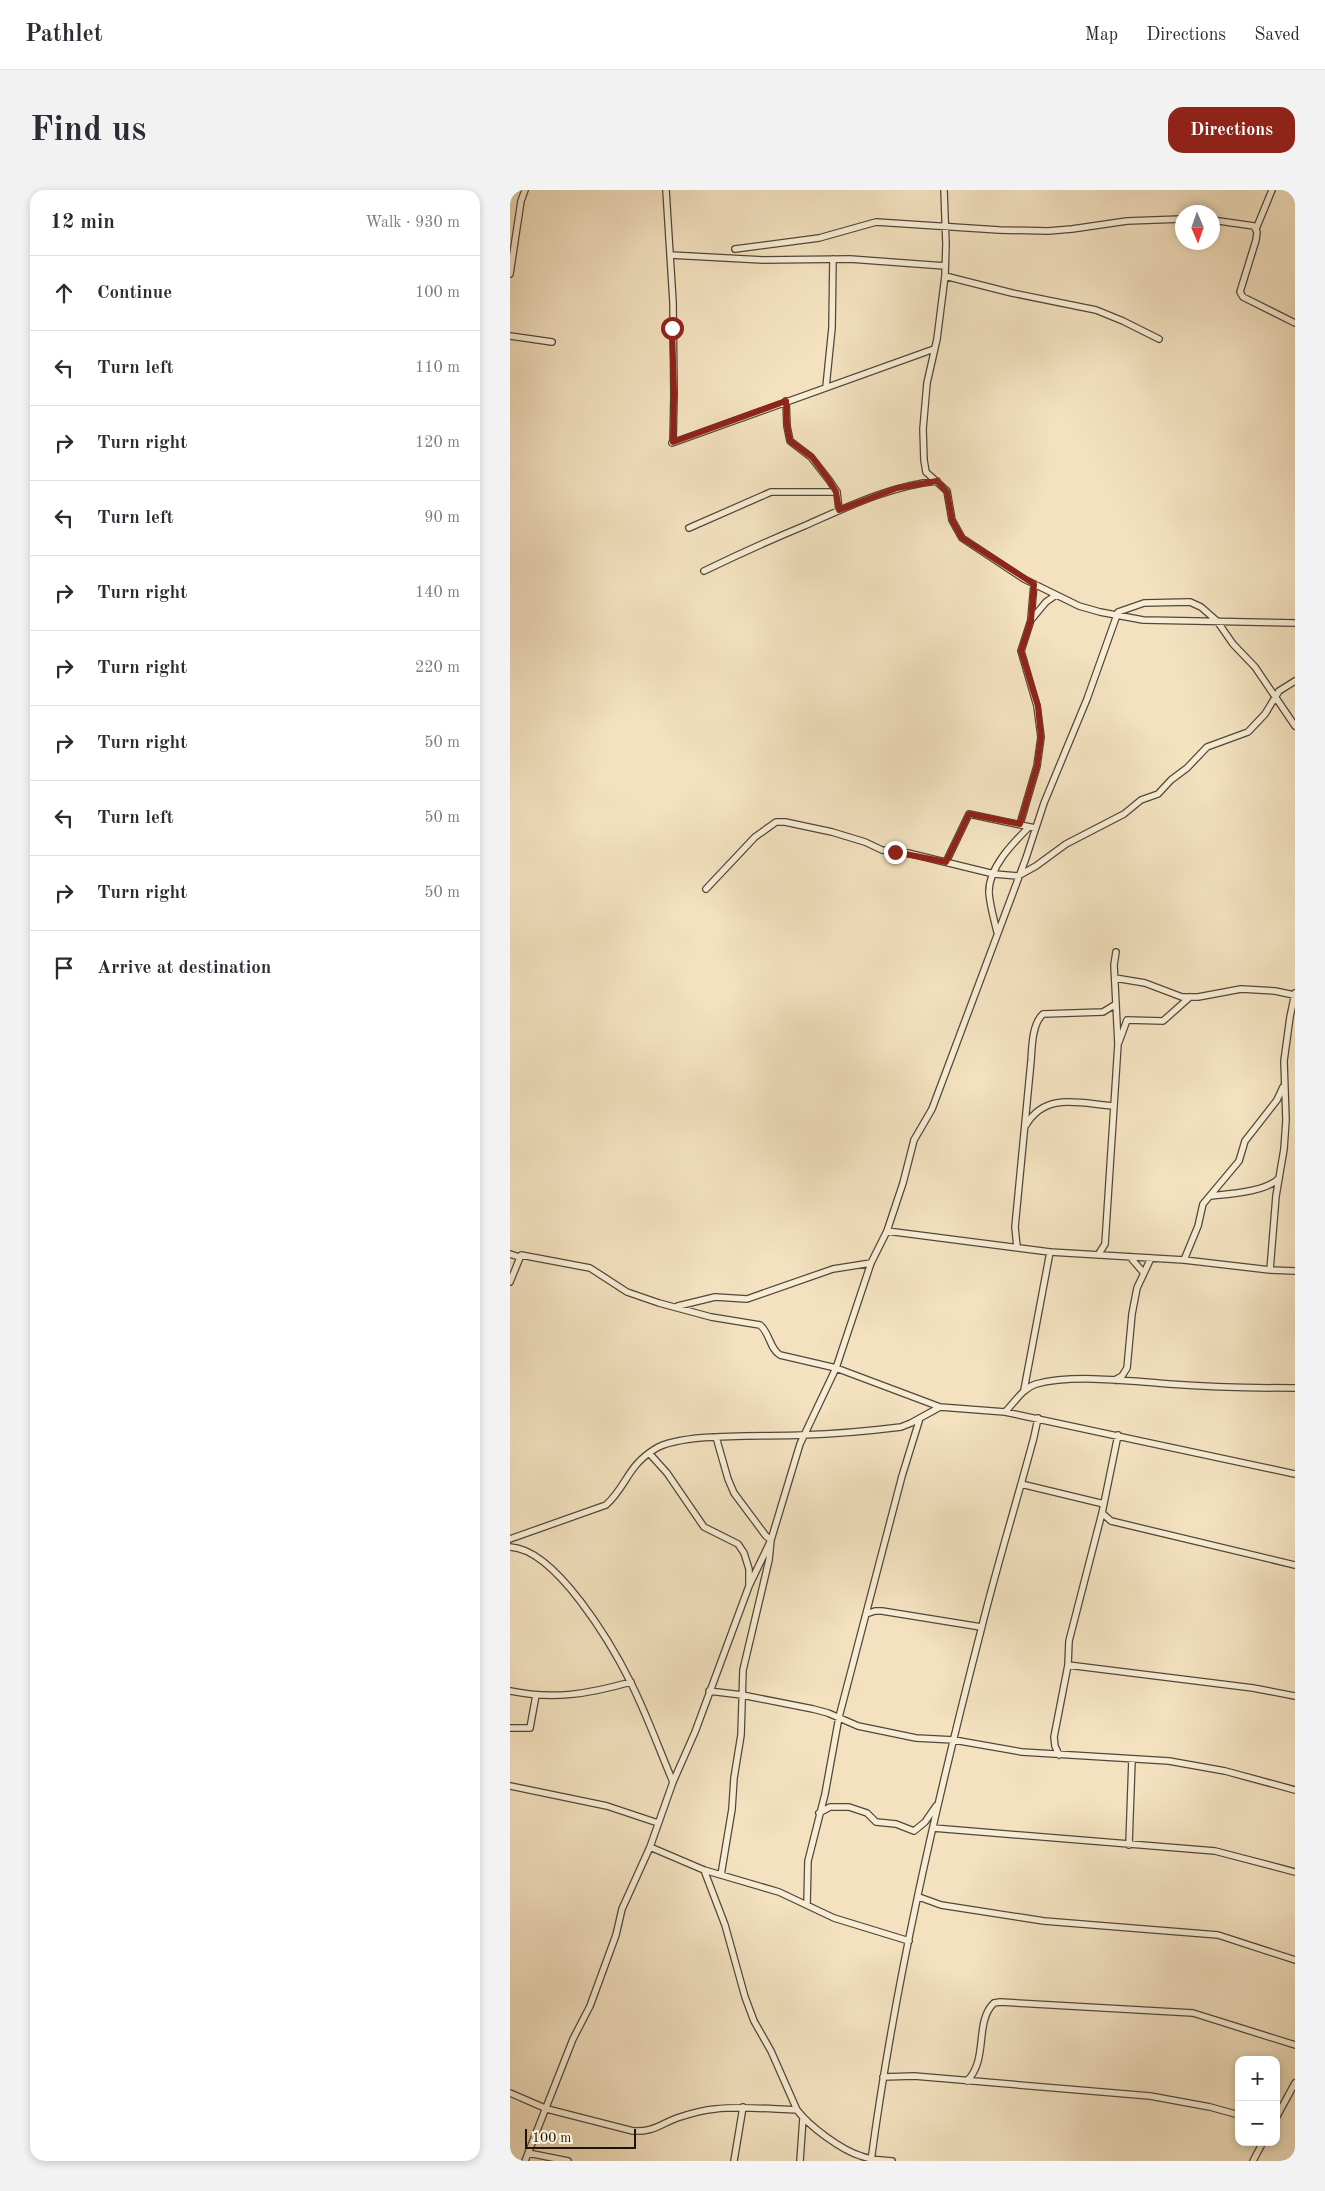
<!DOCTYPE html>
<html lang="en">
<head>
<meta charset="utf-8">
<style>
  :root { --surface:#fff; --page:#f2f2f3; --text:#2b2b33; --muted:#7c7c81; --line:#e1e1e2; --accent:#8f2418 }
  body { margin:0; font-family:"Old Standard TT",serif; background:var(--page); color:var(--text) }
  .controls { position:absolute; right:15px; bottom:15px; display:grid; overflow:hidden; border-radius:10px; box-shadow:0 2px 8px #0003 }
  .controls button { width:45px; height:45px; display:grid; place-items:center; padding:0; border:0; border-bottom:1px solid var(--line); background:var(--surface); color:var(--text); font:25px sans-serif }
  .compass { position:absolute; left:665px; top:15px; width:45px; height:45px; border-radius:50%; background:var(--surface); box-shadow:0 2px 8px #0003; rotate:178deg }
  .scale { position:absolute; left:15px; bottom:12px; width:111px; box-sizing:border-box; padding-left:5px; border:2px solid #1e140a; border-top:0; font-size:14px; line-height:18px; white-space:nowrap; color:#1e140a; -webkit-text-stroke:4px #f7ecd5; paint-order:stroke }
  .stop { position:absolute; width:15px; height:15px; margin:-11px; border:4px solid #8f2418; border-radius:50%; background:#fff }
  .stop.end { background:#8f2418; border-color:#fff; box-shadow:0 1px 5px #0008 }
  .list { margin:0; padding:0; list-style:none }
  h2 { display:flex; justify-content:space-between; align-items:center; height:65px; margin:0; padding:0 20px; font-size:21px }
  h2 small { font-size:16px; font-weight:400; color:var(--muted) }
  .list li { display:grid; grid-template-columns:32px 1fr auto; gap:15px; align-items:center; box-sizing:border-box; height:75px; padding:0 20px; border-top:1px solid var(--line) }
  .list b { display:block; font-size:19px; white-space:nowrap }
  .list em { font-size:16px; font-style:normal; color:var(--muted) }
  .icon { flex:none; width:28px; height:28px; fill:none; stroke:currentColor; stroke-width:2; stroke-linecap:round; stroke-linejoin:round }
  .map { position:relative; flex:none; width:785px; height:1971px; overflow:hidden; border-radius:15px }
  header { display:flex; align-items:center; gap:30px; box-sizing:border-box; height:70px; padding:0 25px; background:var(--surface); border-bottom:1px solid var(--line) }
  header strong { font-size:24px }
  nav { display:flex; gap:28px; margin-inline-start:auto; font-size:18px }
  .intro { display:flex; align-items:center; justify-content:space-between; box-sizing:border-box; height:120px; padding:0 30px }
  h1 { margin:0; font-size:35px }
  .button { padding:12px 22px; border-radius:15px; background:var(--accent); color:#fff; font-size:18px; font-weight:700 }
  main { display:flex; gap:30px; padding:0 30px }
  aside { flex:1; background:var(--surface); border-radius:15px; box-shadow:0 2px 8px #0003 }
  .map>svg:first-child { display:block }
</style>
</head>
<body>
<header>
<strong>Pathlet</strong>
<nav><a>Map</a><a>Directions</a><a>Saved</a></nav>
</header>
<div class="intro"><h1>Find us</h1><a class="button">Directions</a></div>
<main>
<aside>
<h2>12 min<small>Walk · 930 m</small></h2>
<ul class="list">
<li><svg class="icon" aria-label="ahead" viewBox="0 0 24 24"><path d="M12 20V5M6 11l6-6 6 6"/></svg><div><b>Continue</b></div><em>100 m</em></li>
<li><svg class="icon" aria-label="left" viewBox="0 0 24 24"><path d="M17 20v-9H6M10 6l-5 5 5 5"/></svg><div><b>Turn left</b></div><em>110 m</em></li>
<li><svg class="icon" aria-label="right" viewBox="0 0 24 24"><path d="M7 20v-9h11M14 6l5 5-5 5"/></svg><div><b>Turn right</b></div><em>120 m</em></li>
<li><svg class="icon" aria-label="left" viewBox="0 0 24 24"><path d="M17 20v-9H6M10 6l-5 5 5 5"/></svg><div><b>Turn left</b></div><em>90 m</em></li>
<li><svg class="icon" aria-label="right" viewBox="0 0 24 24"><path d="M7 20v-9h11M14 6l5 5-5 5"/></svg><div><b>Turn right</b></div><em>140 m</em></li>
<li><svg class="icon" aria-label="right" viewBox="0 0 24 24"><path d="M7 20v-9h11M14 6l5 5-5 5"/></svg><div><b>Turn right</b></div><em>220 m</em></li>
<li><svg class="icon" aria-label="right" viewBox="0 0 24 24"><path d="M7 20v-9h11M14 6l5 5-5 5"/></svg><div><b>Turn right</b></div><em>50 m</em></li>
<li><svg class="icon" aria-label="left" viewBox="0 0 24 24"><path d="M17 20v-9H6M10 6l-5 5 5 5"/></svg><div><b>Turn left</b></div><em>50 m</em></li>
<li><svg class="icon" aria-label="right" viewBox="0 0 24 24"><path d="M7 20v-9h11M14 6l5 5-5 5"/></svg><div><b>Turn right</b></div><em>50 m</em></li>
<li><svg class="icon" aria-label="arrive" viewBox="0 0 24 24"><path d="M6 21V4h12l-3 4 3 4H6"/></svg><div><b>Arrive at destination</b></div></li>
</ul>
</aside>
<div class="map">
<svg width="785" height="1971" viewBox="0 0 785 1971">
  <rect width="100%" height="100%" fill="#f3e1bf"/>
  <filter id="stains"><feTurbulence type="fractalNoise" baseFrequency=".004" numOctaves="4"/><feColorMatrix values="0 0 0 0 .2 0 0 0 0 .09 0 0 0 0 .02 0 0 0 .5 -.17"/></filter>
  <radialGradient id="worn" r=".72"><stop offset=".6" stop-color="#630" stop-opacity="0"/><stop offset="1" stop-color="#630" stop-opacity=".3"/></radialGradient>
  <g fill="none" stroke-linecap="round" stroke-linejoin="round">
    <defs>
      <path id="minor" d="M156,0L163,112L164,205L163,252
        M434,0L436,54L435,86L427,149L417,193L413,239L414,270L416,282L437,301L442,330L452,348L514,389L569,416L590,422L633,430L785,433
        M702,30L744,36L747,42L746,50L730,102L733,107L785,133
        M746,39L762,0
        M225,59L309,48L366,32L489,40L538,41L562,39L617,31L672,29
        M160,65L253,70L340,69L435,76
        M0,84L11,11L15,0
        M435,86L502,103L586,120L613,131L649,149
        M0,146L42,152
        M316,197L322,138L323,69
        M276,211L277,236L280,251L301,267L319,290L327,302L329,320
        M162,253L424,159
        M179,338L261,302H327
        M194,381C227,365 260,350 294,336C337,317 380,296 427,291
        M521,428L524,394
        M510,634L527,576L531,547L527,516L511,461L521,430L536,412L546,405
        M436,672L459,624L525,638
        M196,699L245,647L266,632H275L322,642L355,652L372,660L398,663L484,684L508,686L526,676L556,654L614,624L631,610L648,604L661,590L677,578L697,557L738,542L755,524L769,501L785,491
        M487,742C484,729 480,716 479,703C478,678 503,653 519,637
        M605,788L635,793L672,807H688L731,799L765,801L784,805
        M609,852L617,830L653,831L680,807
        M516,935C536,901 571,914 604,916
        M700,1006C718,1004 757,1002 769,988
        M377,1041L540,1062L674,1070L760,1080L785,1081
        M507,1057L505,1037L521,871C522,857 522,834 533,824L593,822L606,814
        M0,1064L9,1067
        M588,1065L595,1054L608,854L604,775L606,762
        M620,1067L633,1082
        M674,1070L688,1036L693,1014L729,971L735,951L767,910L773,897
        M760,1080L766,1006L774,959L776,930L774,871L780,827L785,803
        M0,1092L11,1065L80,1078L117,1102L149,1113L201,1127L250,1135C260,1143 259,1158 270,1165L326,1178L430,1217
        M168,1116L205,1107L237,1109L323,1079L361,1073
        M605,1190L612,1186L617,1178L622,1124L627,1098L641,1068
        M514,1200L540,1062
        M495,1222C505,1212 513,1198 526,1194C562,1184 622,1191 659,1194C701,1197 743,1198 785,1198
        M206,1247L218,1289L224,1303L256,1346L261,1350L259,1370L233,1480L231,1545L224,1588L222,1619L211,1685
        M139,1263L157,1283L194,1337L228,1354L234,1363L239,1379V1394
        M511,1294L594,1314
        M592,1323L601,1331L785,1375
        M0,1349L96,1315C117,1296 117,1276 145,1259C172,1242 258,1247 292,1245C325,1244 359,1241 391,1237L401,1233L430,1217L495,1222L785,1284
        M0,1357C46,1359 102,1455 121,1493C137,1525 149,1559 163,1592
        M356,1424L365,1421H372L471,1437
        M558,1475L743,1498L785,1506
        M0,1501C44,1510 78,1504 121,1492
        M199,1501L232,1505L303,1519L318,1523L348,1536L406,1548L444,1550L512,1562L659,1571L715,1581L785,1600
        M0,1538H20L26,1505
        M549,1565L545,1556L544,1547L558,1475L559,1451L592,1323L608,1245
        M0,1596L97,1616L148,1633
        M309,1623L320,1617H339L357,1623L366,1632L386,1634L404,1641L415,1632L426,1616
        M423,1638L705,1661L785,1682
        M619,1655L622,1569
        M140,1657L194,1680L269,1702L324,1728L399,1751
        M194,1680L215,1735L235,1807L244,1831L261,1861L287,1920C299,1936 331,1960 351,1966C361,1970 372,1970 382,1971
        M409,1707L431,1715L534,1731L708,1745L785,1770
        M297,1715L298,1671L315,1604L329,1527L392,1286L410,1228
        M373,1887L404,1886L640,1906L700,1917L729,1925
        M457,1891C479,1869 464,1832 484,1813L490,1812L683,1823L785,1855
        M0,1903L37,1919L123,1941C143,1942 149,1935 167,1928C179,1924 193,1920 205,1919C232,1916 260,1919 287,1920
        M766,1928L785,1893
        M18,1963L58,1971
        M15,1971L63,1849L80,1816L106,1745L112,1719L140,1657L163,1592L185,1542L239,1396L261,1350L290,1254L326,1178L361,1073L377,1041L393,993L404,950L422,919L516,668L534,613L577,509L608,422L634,413L680,412L691,417L707,431L723,454L745,477L785,536
        M224,1971L233,1917
        M290,1971L293,1928
        M361,1971C385,1792 426,1615 471,1440C487,1375 507,1311 524,1247L528,1228
        M743,1971L753,1952"/>
    </defs>
    <!-- minor casing -->
    <use href="#minor" stroke="#534737" stroke-width="8"/>
    <!-- minor -->
    <use href="#minor" stroke="#f7ecd5" stroke-width="5.5"/>
  </g>
  <g fill="none" stroke-linecap="round" stroke-linejoin="round">
    <!-- route -->
    <path stroke="#8f2418" stroke-width="6" d="M162,138L164,204L163,252L276,211L277,236L280,251L302,267L319,290L326,302L329,320L387,298L427,291L437,302L442,330L452,348L524,394L521,430L511,461L528,516L531,547L527,576L510,634L459,624L436,672L385,662"/>
  </g>
  <rect width="100%" height="100%" filter="url(#stains)"/>
  <rect width="100%" height="100%" fill="url(#worn)"/>
</svg>
<div class="controls">
<button>+</button>
<button>−</button>
</div>
<svg class="compass" viewBox="-18 -18 36 36"><path d="M0-13l5 13h-10z" fill="#e53935"/><path d="M0 13l5-13h-10z" fill="#7c7c81"/></svg>
<div class="scale">100 m</div>
<div class="stop" style="left:162px;top:138px"></div>
<div class="stop end" style="left:385px;top:662px"></div>
</div>
</main>
</body>
</html>
